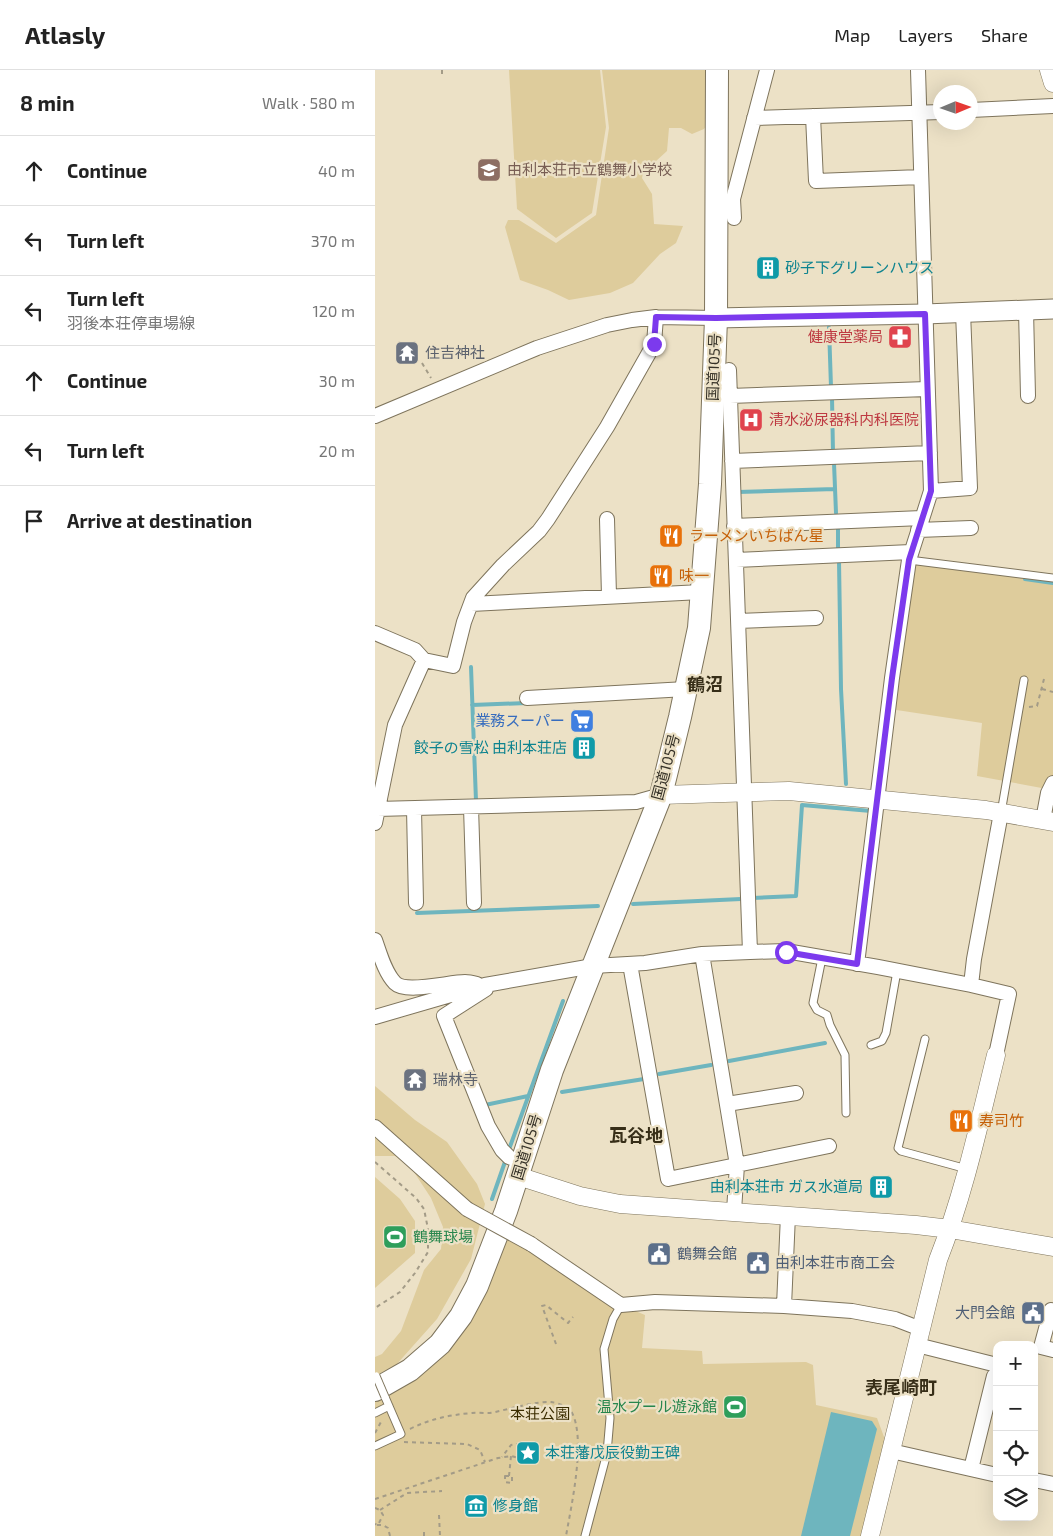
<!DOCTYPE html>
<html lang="en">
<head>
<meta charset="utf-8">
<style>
  :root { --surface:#fff; --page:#f2f2f2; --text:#222; --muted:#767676; --line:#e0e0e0 }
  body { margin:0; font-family:"Exo 2","Noto Sans JP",sans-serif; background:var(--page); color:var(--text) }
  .controls { position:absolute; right:15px; bottom:15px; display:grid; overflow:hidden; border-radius:10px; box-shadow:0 5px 20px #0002 }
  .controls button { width:45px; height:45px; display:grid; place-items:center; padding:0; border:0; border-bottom:1px solid var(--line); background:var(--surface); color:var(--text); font:25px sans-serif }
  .compass { position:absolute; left:558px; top:15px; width:45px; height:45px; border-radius:50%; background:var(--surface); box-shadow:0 5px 20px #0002; rotate:88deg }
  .stop { position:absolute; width:15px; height:15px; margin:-11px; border:4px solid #7c3aed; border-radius:50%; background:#fff }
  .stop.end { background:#7c3aed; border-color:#fff; box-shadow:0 1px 5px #0008 }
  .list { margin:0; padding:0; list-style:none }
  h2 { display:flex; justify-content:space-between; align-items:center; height:65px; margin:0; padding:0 20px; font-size:21px }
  h2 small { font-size:16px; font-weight:400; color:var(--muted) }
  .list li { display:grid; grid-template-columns:32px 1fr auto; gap:15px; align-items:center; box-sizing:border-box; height:70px; padding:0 20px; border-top:1px solid var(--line) }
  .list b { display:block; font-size:19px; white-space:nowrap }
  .list p { margin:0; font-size:16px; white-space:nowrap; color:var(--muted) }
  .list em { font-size:16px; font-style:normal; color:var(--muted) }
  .icon { flex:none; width:28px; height:28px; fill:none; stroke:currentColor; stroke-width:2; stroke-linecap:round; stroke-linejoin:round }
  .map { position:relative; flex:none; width:678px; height:1466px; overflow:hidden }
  header { display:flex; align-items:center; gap:30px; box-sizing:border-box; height:70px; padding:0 25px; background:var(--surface); border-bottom:1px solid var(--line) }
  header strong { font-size:24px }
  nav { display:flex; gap:28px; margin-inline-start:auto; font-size:18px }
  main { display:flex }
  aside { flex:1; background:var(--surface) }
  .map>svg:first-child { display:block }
</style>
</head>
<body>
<header>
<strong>Atlasly</strong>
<nav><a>Map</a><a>Layers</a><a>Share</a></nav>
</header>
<main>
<aside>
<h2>8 min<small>Walk · 580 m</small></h2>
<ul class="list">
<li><svg class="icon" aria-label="ahead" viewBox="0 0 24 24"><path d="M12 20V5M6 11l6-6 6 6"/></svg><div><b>Continue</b></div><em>40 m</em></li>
<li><svg class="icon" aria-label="left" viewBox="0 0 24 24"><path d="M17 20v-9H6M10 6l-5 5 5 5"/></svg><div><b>Turn left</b></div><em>370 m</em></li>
<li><svg class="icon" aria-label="left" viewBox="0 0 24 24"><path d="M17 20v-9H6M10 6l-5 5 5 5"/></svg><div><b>Turn left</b><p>羽後本荘停車場線</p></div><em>120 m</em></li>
<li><svg class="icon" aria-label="ahead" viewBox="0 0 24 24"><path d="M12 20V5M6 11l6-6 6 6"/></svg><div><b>Continue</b></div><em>30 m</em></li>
<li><svg class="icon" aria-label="left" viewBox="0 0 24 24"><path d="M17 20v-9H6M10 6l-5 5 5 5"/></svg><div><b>Turn left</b></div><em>20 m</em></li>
<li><svg class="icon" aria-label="arrive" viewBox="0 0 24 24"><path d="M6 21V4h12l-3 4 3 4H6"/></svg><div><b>Arrive at destination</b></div></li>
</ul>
</aside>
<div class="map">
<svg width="678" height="1466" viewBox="0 0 678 1466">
  <rect width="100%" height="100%" fill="#ece1c6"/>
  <!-- green -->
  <path fill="#decc9c" d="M134,0H225L231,57L217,143L181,168L142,139Z
    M227,0H333L335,50L329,59L317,64L306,58H294L292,81L280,92L270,93L267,108L277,124L279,154L308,156L301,173L285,184L258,213L235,223L194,230L173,220L145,210L130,157L133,150H144L181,173L221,145L234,58Z
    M538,490L678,510V705L672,719L602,706L607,653L515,639Z
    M0,1016L40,1050L72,1072L102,1114L110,1134L96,1189L62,1249L21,1295L0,1306V1287L7,1284L26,1261L49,1200L66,1179L68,1157L56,1128L33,1093L20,1086H0Z
    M0,1107L25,1129L40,1151V1183L0,1218Z
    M125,1157L246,1235L270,1245L267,1278L327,1281L328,1294L431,1292L438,1295L441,1335L502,1348L512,1375L489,1466H0V1320L65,1274Z"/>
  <!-- water -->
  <path fill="#6eb5be" d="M456,1342L497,1351L502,1359L475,1466H426Z"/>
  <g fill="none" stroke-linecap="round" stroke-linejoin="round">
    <!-- stream -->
    <path stroke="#6eb5be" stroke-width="4" d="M454,257L456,317
      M457,327L458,383
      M459,393L461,443
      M363,422L460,419
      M463,457V481
      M464,491L466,619L471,714
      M650,509L678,513
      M96,597L101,731
      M97,635L152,633
      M377,828L421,826L427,735L496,741
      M258,834L366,829
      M42,843L223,836
      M354,991L450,973
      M284,1004L336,995
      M187,1022L269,1009
      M110,1035L153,1026
      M133,1082L188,931
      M117,1129L131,1089"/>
    <defs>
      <path id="service" d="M534,490L678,508
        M626,743L649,610
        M447,888L438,933L442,940L452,945L455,955L470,985L471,1043
        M550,969L523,1078L526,1081L592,1099
        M496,975L507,971L511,963L522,901
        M0,1343L14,1336
        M0,1376L26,1364L10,1327
        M210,1466L232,1383L235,1348L229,1279L238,1249L246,1235"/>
      <path id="minor" d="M596,40L678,36
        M438,46L441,111L546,107
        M379,48L566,42
        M359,148L358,129L392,0
        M651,240L653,326
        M354,300C361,494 368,688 375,882
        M355,326L552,319
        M0,346L162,278L232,255L257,250L281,247L341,248
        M357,391L555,383
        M556,421L595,418L588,242
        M232,449L234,526
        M359,456L547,448
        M543,460L596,458
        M361,490L536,482
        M96,534L326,522
        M363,551L441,548
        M0,563L40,580L49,590
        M152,628L311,619
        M96,737L99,833
        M2,739L261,732L286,725
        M39,739L41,833
        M668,750L673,723L678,713
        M0,753L20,655L49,590L78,596L89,552L98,528L128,495L164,461L173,449L232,357L279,274L281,247
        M0,870C5,884 10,903 20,913C31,924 74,912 90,912C94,912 98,913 102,914
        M327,884L362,1095L359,1141
        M255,894L293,1109L454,1076
        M482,894L517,608L534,490L556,421L543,0
        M596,915L599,889L626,743
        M111,919L69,946L113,1056L127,1080L134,1087L147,1092
        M0,947L110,915L218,896L270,893L327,884L375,882L411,881L503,897L596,915L634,924L621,985
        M352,1034L421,1023
        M0,1057L92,1139
        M156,1174L246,1235L280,1232L409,1236L477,1241L520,1249L546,1259
        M409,1236L413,1145
        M676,1240L666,1277L678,1280
        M542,1275L622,1295
        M516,1381L622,1405
        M596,1399L619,1306
        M659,1410L678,1414"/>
      <path id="tertiary" d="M674,0L678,13
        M286,725L414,721L611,740L678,752
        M143,1106L205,1126L245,1134L541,1155L575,1159L678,1177
        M495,1466L563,1190C589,1124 604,1054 621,985"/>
      <path id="secondary" d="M341,248L550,244L678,239"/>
      <path id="trunk" d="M0,1320L35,1300L65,1274L86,1246L102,1216L131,1141L177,1000L286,725L305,647L324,558L335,414L341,248L342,0"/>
    </defs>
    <!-- service casing -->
    <use href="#service" stroke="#7e745c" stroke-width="9"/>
    <!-- minor casing -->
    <use href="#minor" stroke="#7e745c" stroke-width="16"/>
    <!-- tertiary casing -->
    <use href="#tertiary" stroke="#7e745c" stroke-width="19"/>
    <!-- secondary casing -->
    <use href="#secondary" stroke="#7e745c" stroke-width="21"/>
    <!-- trunk casing -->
    <use href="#trunk" stroke="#7e745c" stroke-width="24"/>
    <!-- path -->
    <path stroke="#a39b87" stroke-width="2" stroke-dasharray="4 4" stroke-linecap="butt" d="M67,0V6
      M47,293L56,308
      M667,619L678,622
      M654,637L662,636L669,609
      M0,1092L41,1128L49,1139L53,1159V1182L40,1203L25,1222L0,1238
      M181,1274L167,1236L171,1235L193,1253L198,1247
      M35,1359C55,1349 74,1345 97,1343C104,1342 112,1344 120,1342C134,1339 162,1331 176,1332C182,1333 193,1336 196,1341C212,1367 196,1437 191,1466
      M0,1363L7,1350
      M29,1372L92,1374L105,1380L110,1392
      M130,1406H137V1413L130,1412Z
      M134,1406L136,1386
      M0,1429L123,1388L136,1386L151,1390L160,1389L164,1384L161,1374L150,1373L136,1375L127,1387
      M0,1438L5,1440L8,1445L3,1455L0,1454
      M5,1440L32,1423L67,1421
      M64,1445L65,1466
      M2,1455H8L13,1458L15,1466
      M49,1466V1458"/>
    <!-- service -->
    <use href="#service" stroke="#fff" stroke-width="7"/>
    <!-- minor -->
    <use href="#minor" stroke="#fff" stroke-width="14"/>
    <!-- tertiary -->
    <use href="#tertiary" stroke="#fff" stroke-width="18"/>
    <!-- secondary -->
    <use href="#secondary" stroke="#fff" stroke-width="19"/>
    <!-- trunk -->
    <use href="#trunk" stroke="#fff" stroke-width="22"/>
    <defs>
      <path id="service-bridge" d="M1,1306L10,1327"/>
      <path id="minor-bridge" d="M92,1139L156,1174"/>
    </defs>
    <!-- service-bridge casing -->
    <use href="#service-bridge" stroke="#7e745c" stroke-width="9" stroke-linecap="butt"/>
    <!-- minor-bridge casing -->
    <use href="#minor-bridge" stroke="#7e745c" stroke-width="16" stroke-linecap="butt"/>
    <!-- service-bridge -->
    <use href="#service-bridge" stroke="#fff" stroke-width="7"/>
    <!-- minor-bridge -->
    <use href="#minor-bridge" stroke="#fff" stroke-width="14"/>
  </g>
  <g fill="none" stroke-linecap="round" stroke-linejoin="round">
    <!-- route -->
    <path stroke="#7c3aed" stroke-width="6" d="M279,274L281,247L341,248L550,244L556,421L534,490L517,608L482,894L411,882"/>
  </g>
  <!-- icons -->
  <defs>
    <symbol id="school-square" viewBox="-11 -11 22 22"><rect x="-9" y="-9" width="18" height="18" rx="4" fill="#8d6e63" stroke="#ece1c6"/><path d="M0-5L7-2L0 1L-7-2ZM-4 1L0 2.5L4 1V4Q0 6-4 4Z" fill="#fff"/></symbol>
    <symbol id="building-square" viewBox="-11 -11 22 22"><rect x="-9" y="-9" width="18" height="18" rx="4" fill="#0f9aa8" stroke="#ece1c6"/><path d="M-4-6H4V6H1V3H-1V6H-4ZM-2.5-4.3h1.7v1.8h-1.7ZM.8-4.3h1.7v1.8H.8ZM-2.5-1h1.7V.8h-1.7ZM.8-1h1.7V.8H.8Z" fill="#fff"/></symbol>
    <symbol id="pharmacy-square" viewBox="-11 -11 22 22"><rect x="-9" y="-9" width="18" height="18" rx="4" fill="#e0444e" stroke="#ece1c6"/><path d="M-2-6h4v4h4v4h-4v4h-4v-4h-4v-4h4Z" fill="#fff"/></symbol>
    <symbol id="temple-square" viewBox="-11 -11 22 22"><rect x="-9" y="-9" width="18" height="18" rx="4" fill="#6b7280" stroke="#ece1c6"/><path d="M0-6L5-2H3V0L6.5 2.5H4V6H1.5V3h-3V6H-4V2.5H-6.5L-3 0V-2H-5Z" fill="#fff"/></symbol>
    <symbol id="hospital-square" viewBox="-11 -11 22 22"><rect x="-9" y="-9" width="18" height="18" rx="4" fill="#e0444e" stroke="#ece1c6"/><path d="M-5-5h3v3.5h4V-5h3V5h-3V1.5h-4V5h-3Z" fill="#fff"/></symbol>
    <symbol id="restaurant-square" viewBox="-11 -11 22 22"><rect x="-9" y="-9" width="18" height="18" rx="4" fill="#e8710a" stroke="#ece1c6"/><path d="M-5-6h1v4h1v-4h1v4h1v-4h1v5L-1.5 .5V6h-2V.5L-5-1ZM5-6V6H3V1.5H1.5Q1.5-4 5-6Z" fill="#fff"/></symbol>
    <symbol id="supermarket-square" viewBox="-11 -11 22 22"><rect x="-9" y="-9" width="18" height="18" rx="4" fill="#3f7fe0" stroke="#ece1c6"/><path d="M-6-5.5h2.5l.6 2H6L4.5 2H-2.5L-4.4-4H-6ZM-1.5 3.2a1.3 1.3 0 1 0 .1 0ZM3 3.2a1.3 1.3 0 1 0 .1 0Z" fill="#fff"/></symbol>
    <symbol id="stadium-square" viewBox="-11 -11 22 22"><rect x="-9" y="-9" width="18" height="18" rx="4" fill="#2e9e5b" stroke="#ece1c6"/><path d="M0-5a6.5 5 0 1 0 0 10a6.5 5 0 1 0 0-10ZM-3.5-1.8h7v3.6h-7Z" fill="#fff"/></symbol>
    <symbol id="civic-square" viewBox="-11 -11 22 22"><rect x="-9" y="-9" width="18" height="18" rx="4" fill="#5c6f8a" stroke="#ece1c6"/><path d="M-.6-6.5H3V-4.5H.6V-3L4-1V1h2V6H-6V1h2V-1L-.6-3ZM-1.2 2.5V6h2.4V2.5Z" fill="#fff"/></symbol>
    <symbol id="sight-square" viewBox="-11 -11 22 22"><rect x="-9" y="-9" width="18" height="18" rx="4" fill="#0f9aa8" stroke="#ece1c6"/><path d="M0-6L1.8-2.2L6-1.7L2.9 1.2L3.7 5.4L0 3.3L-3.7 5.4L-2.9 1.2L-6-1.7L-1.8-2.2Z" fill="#fff"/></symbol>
    <symbol id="museum-square" viewBox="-11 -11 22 22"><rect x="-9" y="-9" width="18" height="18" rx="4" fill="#0f9aa8" stroke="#ece1c6"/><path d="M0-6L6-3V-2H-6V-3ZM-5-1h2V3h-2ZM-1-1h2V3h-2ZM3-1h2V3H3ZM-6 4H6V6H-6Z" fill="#fff"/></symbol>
  </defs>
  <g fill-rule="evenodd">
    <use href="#school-square" x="100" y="86" width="28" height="28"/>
    <use href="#building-square" x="379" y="184" width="28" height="28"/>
    <use href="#pharmacy-square" x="511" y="253" width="28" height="28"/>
    <use href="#temple-square" x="18" y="269" width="28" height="28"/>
    <use href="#hospital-square" x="362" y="336" width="28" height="28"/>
    <use href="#restaurant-square" x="282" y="452" width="28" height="28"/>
    <use href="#restaurant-square" x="272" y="492" width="28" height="28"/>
    <use href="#supermarket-square" x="193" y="637" width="28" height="28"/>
    <use href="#building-square" x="195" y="664" width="28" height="28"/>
    <use href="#temple-square" x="26" y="996" width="28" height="28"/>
    <use href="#restaurant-square" x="572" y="1037" width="28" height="28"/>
    <use href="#building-square" x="492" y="1103" width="28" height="28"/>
    <use href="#stadium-square" x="6" y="1153" width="28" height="28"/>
    <use href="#civic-square" x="270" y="1170" width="28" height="28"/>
    <use href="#civic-square" x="369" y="1179" width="28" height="28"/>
    <use href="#civic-square" x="644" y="1229" width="28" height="28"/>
    <use href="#stadium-square" x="346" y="1323" width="28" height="28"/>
    <use href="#sight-square" x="139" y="1369" width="28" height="28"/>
    <use href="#museum-square" x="87" y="1422" width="28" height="28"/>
  </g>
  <g text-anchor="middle" stroke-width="4.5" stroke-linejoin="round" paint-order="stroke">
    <!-- education labels -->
    <g font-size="15" fill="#785e54" stroke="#ece1c6" text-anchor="start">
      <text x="132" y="105">由利本荘市立鶴舞小学校</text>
    </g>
    <!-- culture labels -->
    <g font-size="15" fill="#0d838f" stroke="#ece1c6" text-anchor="start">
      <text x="410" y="203">砂子下グリーンハウス</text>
      <text x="192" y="683" text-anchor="end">餃子の雪松 由利本荘店</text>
      <text x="488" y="1122" text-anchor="end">由利本荘市 ガス水道局</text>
      <text x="170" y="1388">本荘藩戊辰役勤王碑</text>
      <text x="118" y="1441">修身館</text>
    </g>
    <!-- health labels -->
    <g font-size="15" fill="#be3a42" stroke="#ece1c6" text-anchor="end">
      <text x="508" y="272">健康堂薬局</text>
      <text x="394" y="355" text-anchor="start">清水泌尿器科内科医院</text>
    </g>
    <!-- worship labels -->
    <g font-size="15" fill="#5b616d" stroke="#ece1c6" text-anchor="start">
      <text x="50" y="288">住吉神社</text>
      <text x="58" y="1015">瑞林寺</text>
    </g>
    <!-- street labels -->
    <g font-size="15" fill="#353127" stroke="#ece1c6">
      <text transform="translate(339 297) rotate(-88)" y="5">国道105号</text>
      <text transform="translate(291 697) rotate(-75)" y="5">国道105号</text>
      <text transform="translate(152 1077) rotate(-73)" y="5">国道105号</text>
    </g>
    <!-- food labels -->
    <g font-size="15" fill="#c56008" stroke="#ece1c6" text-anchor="start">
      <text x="314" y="471">ラーメンいちばん星</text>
      <text x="304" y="511">味一</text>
      <text x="604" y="1056">寿司竹</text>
    </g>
    <!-- shop labels -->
    <g font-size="15" fill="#366cbe" stroke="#ece1c6" text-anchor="end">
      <text x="190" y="656">業務スーパー</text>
    </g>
    <!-- leisure labels -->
    <g font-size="15" fill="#27864d" stroke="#ece1c6" text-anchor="start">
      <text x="38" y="1172">鶴舞球場</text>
      <text x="342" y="1342" text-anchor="end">温水プール遊泳館</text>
    </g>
    <!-- service labels -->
    <g font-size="15" fill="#4e5e75" stroke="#ece1c6" text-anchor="start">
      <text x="302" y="1189">鶴舞会館</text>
      <text x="400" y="1198">由利本荘市商工会</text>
      <text x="640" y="1248" text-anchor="end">大門会館</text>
    </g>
    <!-- park labels -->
    <g font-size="15" fill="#3b2d00" stroke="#ece1c6">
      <text x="165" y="1349">本荘公園</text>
    </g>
    <!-- quarter labels -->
    <g font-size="18" font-weight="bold" fill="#372e18" stroke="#ece1c6">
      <text x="330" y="621">鶴沼</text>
      <text x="261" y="1072">瓦谷地</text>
      <text x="526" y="1324">表尾崎町</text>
    </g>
  </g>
</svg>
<div class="controls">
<button>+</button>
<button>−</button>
<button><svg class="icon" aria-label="locate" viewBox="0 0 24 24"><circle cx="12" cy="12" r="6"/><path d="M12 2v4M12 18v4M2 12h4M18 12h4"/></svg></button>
<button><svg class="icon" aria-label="layers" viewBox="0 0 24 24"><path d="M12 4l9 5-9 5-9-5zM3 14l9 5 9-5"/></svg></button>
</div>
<svg class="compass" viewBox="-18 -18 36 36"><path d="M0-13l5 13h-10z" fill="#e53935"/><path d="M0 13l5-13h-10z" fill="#767676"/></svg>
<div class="stop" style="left:411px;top:882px"></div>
<div class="stop end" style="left:279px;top:274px"></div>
</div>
</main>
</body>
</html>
